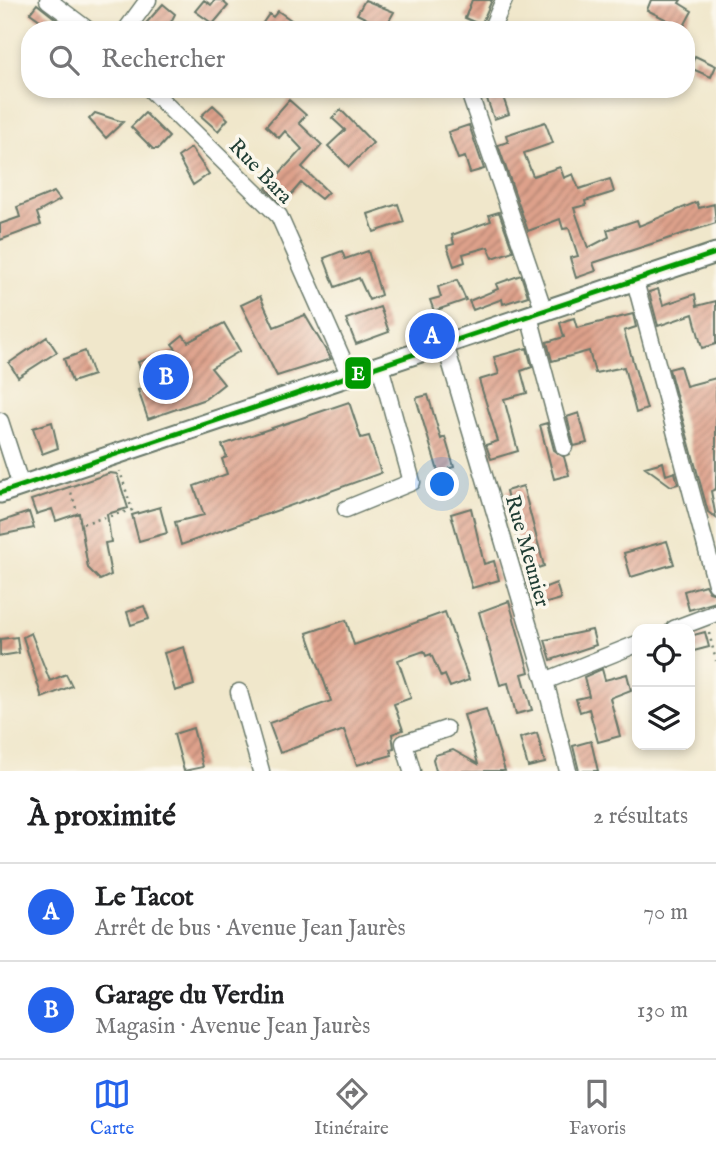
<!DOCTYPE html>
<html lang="fr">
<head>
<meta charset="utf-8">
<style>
  :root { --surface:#fff; --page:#f2f2f2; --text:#202124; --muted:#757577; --line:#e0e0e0; --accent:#2563eb }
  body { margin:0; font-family:"IM FELL English",serif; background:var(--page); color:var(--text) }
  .controls { position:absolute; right:21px; bottom:21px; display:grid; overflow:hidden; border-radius:14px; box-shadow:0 4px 10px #0003 }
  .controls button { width:63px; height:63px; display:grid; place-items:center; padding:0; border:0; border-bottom:2px solid var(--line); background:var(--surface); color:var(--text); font:35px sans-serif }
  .you { position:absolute; left:443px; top:485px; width:24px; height:24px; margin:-18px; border:5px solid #fff; border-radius:50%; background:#1a73e8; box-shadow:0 0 0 10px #1a73e833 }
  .badge { display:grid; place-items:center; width:46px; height:46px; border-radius:50%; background:var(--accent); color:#fff; font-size:23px; font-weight:700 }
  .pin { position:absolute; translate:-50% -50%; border:4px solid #fff; box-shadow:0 2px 7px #0006 }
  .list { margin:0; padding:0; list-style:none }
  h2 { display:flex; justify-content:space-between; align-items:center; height:91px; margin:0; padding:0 28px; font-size:30px }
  h2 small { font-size:23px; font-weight:400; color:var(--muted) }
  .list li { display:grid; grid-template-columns:46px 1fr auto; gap:21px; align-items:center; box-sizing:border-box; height:98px; padding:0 28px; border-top:2px solid var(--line) }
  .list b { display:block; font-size:26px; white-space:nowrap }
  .list p { margin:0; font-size:23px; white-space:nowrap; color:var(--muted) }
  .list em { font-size:23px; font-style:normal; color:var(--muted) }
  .icon { flex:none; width:38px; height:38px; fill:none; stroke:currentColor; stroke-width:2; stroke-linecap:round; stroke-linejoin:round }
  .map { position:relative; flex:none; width:716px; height:771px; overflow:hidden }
  .search { position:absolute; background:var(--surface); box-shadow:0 4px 10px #0003; left:21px; right:21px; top:21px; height:77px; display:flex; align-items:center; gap:18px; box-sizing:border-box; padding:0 24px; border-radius:28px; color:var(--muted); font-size:26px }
  .sheet { height:287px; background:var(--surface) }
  nav { display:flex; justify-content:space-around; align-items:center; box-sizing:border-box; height:98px; border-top:2px solid var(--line); background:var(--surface); font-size:19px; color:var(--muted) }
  nav a { display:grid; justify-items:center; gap:4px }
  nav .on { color:var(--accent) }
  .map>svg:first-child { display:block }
</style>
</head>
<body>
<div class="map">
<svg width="716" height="771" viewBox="0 0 716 771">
  <defs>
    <pattern id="building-hatch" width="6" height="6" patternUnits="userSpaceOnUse" patternTransform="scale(1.75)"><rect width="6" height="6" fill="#dea18b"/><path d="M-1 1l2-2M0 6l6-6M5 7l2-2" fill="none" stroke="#b38472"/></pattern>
  </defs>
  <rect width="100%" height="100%" fill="#fbf7ec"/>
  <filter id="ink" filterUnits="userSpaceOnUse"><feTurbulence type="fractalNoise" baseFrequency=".0143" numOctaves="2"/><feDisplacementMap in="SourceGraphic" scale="14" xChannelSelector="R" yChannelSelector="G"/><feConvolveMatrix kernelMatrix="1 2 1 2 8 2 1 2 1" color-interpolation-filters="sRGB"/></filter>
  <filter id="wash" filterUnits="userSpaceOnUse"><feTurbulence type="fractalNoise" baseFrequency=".00686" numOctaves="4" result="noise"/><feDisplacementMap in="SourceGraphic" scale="28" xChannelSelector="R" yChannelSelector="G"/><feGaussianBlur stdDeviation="1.57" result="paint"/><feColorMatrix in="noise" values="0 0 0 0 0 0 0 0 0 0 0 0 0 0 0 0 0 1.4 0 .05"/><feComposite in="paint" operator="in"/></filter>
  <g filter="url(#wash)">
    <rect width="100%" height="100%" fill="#f0e7cb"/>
    <g id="blocks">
      <!-- building -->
      <path fill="url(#building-hatch)" d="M204,0L211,5L215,0H221L228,6L213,24L195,11Z
        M365,0L394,12L385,28L357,14Z
        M472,0H492L481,25L465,18Z
        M651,0H681L679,3L692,11L683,28L647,10Z
        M37,4L42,8L70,30H54L30,13Z
        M163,4L175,14L167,30H140Z
        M278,11L291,20L283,30H258L269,14L273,17Z
        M695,56L716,66L711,77L690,68Z
        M502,94L509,114L494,119L487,99Z
        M289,100L306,115L299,123L322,145L302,167L328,192L321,199L301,183L282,205L266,188L302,149L285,131L279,138L266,126Z
        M213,105L228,119L218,131L201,116Z
        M341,110L373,143L349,167L328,146L345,130L332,118Z
        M95,113L123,122L106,138L89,119Z
        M145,113L169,137L158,149H153L131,127Z
        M545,122L553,143L524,153L533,176L560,167L564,178L573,174L579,189L610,179L614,192L585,201L586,205L574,208L588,248L609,237L607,230L637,220L639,226L697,202L699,208L714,204L716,223L593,263L596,271L576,278L570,258L578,256L569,228L563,229L560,219L528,231L498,145L508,142L506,135Z
        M469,125L484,169L470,173L465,157L458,159L448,132Z
        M191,148L209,174L193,185L178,157Z
        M54,192L60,200L37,213L41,225L0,240V224L20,217L17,207Z
        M398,204L404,222L374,232L368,214Z
        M499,212L513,251L493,258L488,247L463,254L465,262L454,266L447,246L454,244L452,235L491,221L489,215Z
        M342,251L345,259L368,251L381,295L369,300L359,278L335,287L324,258Z
        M521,275L528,296L503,304L502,299L473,310L469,301L498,289L496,284Z
        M457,280L466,300L434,311L430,300L441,297L438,287Z
        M658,289L663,305L695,294L697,306L716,301V344L702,348L693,314L658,326L649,292Z
        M260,296L274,327L305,315L331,359L277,376L241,305Z
        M380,307L389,332L356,344L346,319Z
        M633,314L636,327L624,331L647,409L636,413L624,367L595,373L589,351L552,361L547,342L564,337L560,323L567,320L574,318L577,328Z
        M224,323L240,351L211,368L224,384L205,399L148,419L138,390L147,387L138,362L176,349L172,344L183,335L188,342Z
        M47,337L57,352L18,377L9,363Z
        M527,348L532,367L521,371L527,393L504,399L518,451L491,459L486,445L498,441L479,380L499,374L494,357Z
        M85,351L93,375L72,382L64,359Z
        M680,366L686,386L716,378V489L711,491L716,518L708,512L669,369Z
        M428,395L441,439L445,437L454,467L450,468L456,487L444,491L416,398Z
        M349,402L361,438L369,436L381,473L181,545L175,522L204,515L194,486L227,474L222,459L227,457L222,445Z
        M579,413L587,443L574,446L567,417Z
        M52,422L58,448L42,454L33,428Z
        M547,423L554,450L564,457L569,475L554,479L540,425Z
        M663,462L666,475L675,472L678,484L671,486L645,467Z
        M110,473L117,474L128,508L107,514L111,542L105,543L111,575L100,580L88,568L79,513L56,521L52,509L36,514L31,500Z
        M523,486L544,566L525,572L506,491Z
        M160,507L167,533L139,541L132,515Z
        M471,508L484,564L494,561L499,580L472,588L451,514Z
        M29,512L34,528L0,535V522Z
        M667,541L674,564L631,577L624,553Z
        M556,583L561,599L543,604L538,590Z
        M705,585L709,592L716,594V602L689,610L684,591Z
        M509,601L529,672L522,674L532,710L516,714L508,683L500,685L479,612Z
        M144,606L149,619L131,625L127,612Z
        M445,612L469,680L450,687L445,675L441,677L431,654L426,656L424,651L398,660L411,698L394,704L403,730L392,734L394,748L390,749L392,755L357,765L344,730L280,753L269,723L331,701L307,633L346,620L354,645Z
        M592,630L596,645L551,660L545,640Z
        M705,632L709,647L690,652V636Z
        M31,633L50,681L66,674L72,686L42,698L23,637Z
        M17,637L19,653L0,656V639Z
        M184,647L194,685L175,691L164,653Z
        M602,669L605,680L627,674L631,690L610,698L620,736L598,742L589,709L580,712L576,699L589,696L584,677Z
        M486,709L505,771H436L433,759L435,755L453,750L478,764L464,715Z
        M193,728L203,767L184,771L174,734Z
        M537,733L545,763L528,767L520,738Z
        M591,741L598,771H579L573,746Z"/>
    </g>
  </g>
  <g filter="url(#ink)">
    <use href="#blocks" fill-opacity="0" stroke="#687869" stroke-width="2"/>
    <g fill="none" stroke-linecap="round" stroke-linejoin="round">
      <defs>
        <path id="minor" d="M48,0L88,30
          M126,30L148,0
          M491,30L504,0
          M150,89L279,216L350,376
          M468,89L544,311
          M635,281L716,584
          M529,316L564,447
          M445,344L545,681L568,771
          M0,421L21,486
          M346,509L412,482L380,366
          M674,629L716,613
          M545,681L637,644
          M239,692L261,771
          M412,771L404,743L446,729"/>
        <path id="major" d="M0,493L716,253"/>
      </defs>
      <!-- minor casing -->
      <use href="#minor" stroke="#687869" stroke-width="19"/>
      <!-- major casing -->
      <use href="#major" stroke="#687869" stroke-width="23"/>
      <!-- path -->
      <path stroke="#687869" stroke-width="2.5" stroke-dasharray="2 5" stroke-linecap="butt" d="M69,486L81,524L132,510L120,471
        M709,633L716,661"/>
      <!-- minor -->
      <use href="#minor" stroke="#fff" stroke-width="16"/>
      <!-- major -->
      <use href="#major" stroke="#fff" stroke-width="19"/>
      <defs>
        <path id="bus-1" d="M0,493L716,253"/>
      </defs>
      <!-- bus-1 casing -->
      <use href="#bus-1" stroke="#fbf7ec" stroke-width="10"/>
      <!-- bus-1 -->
      <use href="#bus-1" stroke="#090" stroke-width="5"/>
    </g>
  </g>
  <g text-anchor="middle" stroke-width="7" stroke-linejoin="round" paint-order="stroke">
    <!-- street labels -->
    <g font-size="21" fill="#1f3d34" stroke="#fbf7ec">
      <text transform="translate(261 171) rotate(46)" y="7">Rue Bara</text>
      <text transform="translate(528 551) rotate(74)" y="7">Rue Meunier</text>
    </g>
  </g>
  <rect stroke="#fbf7ec" stroke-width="2.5" x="344" y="356" width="28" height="34" rx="7" fill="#090"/>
  <g font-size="19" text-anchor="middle" font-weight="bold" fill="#fff">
    <text x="358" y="380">E</text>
  </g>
</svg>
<div class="controls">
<button><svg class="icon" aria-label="locate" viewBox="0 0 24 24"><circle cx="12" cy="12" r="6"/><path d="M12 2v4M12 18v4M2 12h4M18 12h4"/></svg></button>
<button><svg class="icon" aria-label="layers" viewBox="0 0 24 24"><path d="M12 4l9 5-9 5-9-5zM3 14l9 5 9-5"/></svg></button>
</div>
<div class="you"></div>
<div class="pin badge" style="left:432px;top:336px">A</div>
<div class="pin badge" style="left:166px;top:377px">B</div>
<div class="search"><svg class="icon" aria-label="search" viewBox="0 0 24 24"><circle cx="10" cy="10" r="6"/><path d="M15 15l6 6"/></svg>Rechercher</div>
</div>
<section class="sheet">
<h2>À proximité<small>2 résultats</small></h2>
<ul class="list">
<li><span class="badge">A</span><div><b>Le Tacot</b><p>Arrêt de bus · Avenue Jean Jaurès</p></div><em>70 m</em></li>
<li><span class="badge">B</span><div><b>Garage du Verdin</b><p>Magasin · Avenue Jean Jaurès</p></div><em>130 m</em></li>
</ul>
</section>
<nav>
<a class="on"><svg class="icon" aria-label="map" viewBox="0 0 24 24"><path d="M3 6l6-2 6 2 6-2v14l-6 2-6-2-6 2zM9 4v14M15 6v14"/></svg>Carte</a>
<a><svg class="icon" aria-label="directions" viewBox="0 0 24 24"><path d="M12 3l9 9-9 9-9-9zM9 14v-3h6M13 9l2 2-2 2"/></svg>Itinéraire</a>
<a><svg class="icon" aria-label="saved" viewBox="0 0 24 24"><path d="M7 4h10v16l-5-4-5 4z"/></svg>Favoris</a>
</nav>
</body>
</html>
